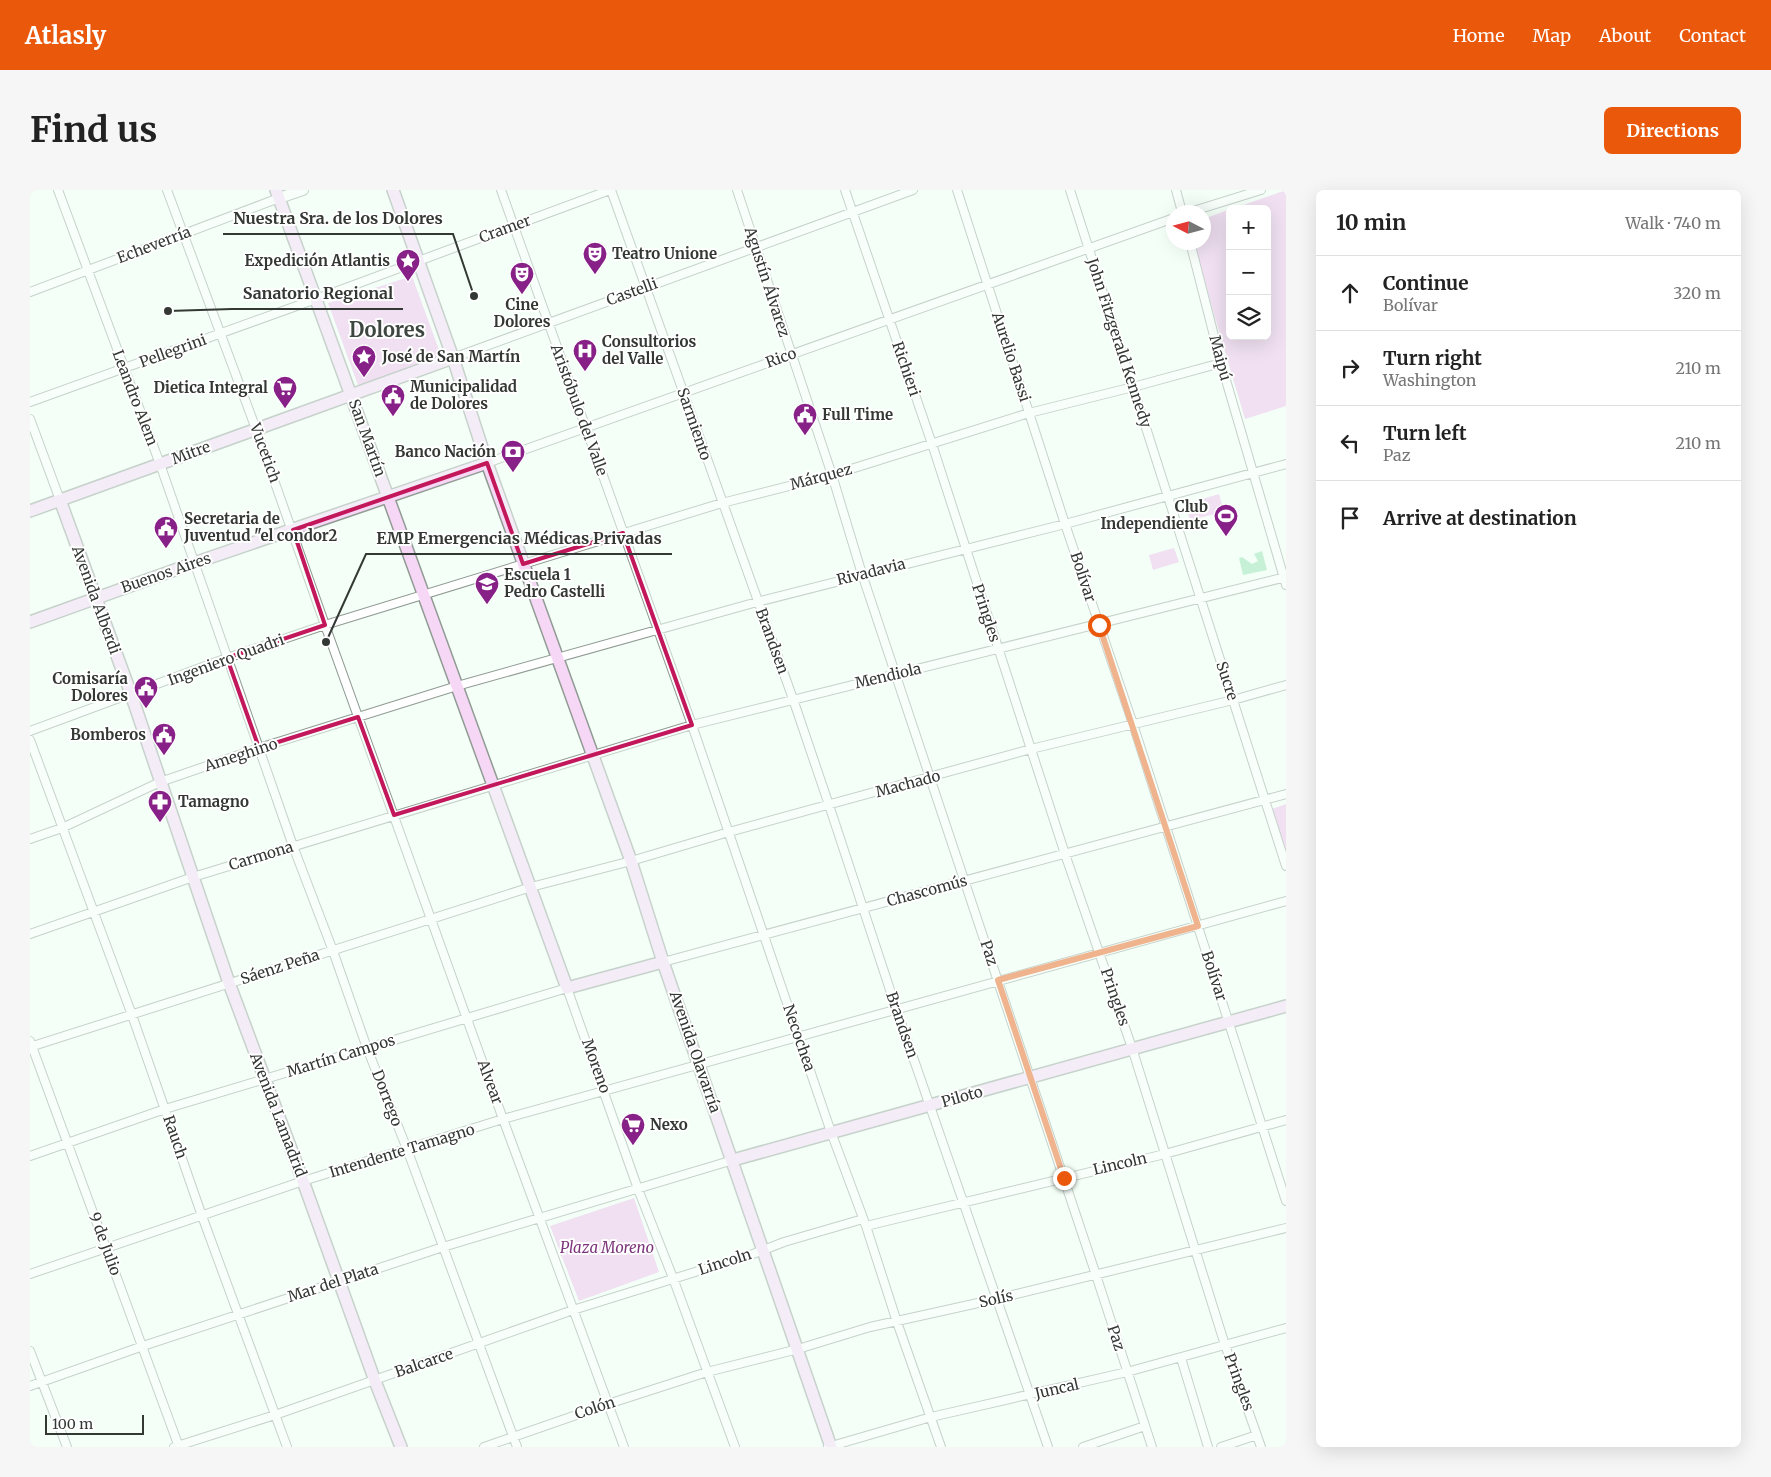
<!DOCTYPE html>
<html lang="en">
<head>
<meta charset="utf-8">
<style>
  :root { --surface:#fff; --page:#f6f6f6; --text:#222; --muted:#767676; --line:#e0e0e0; --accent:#ea580c }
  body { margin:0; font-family:Merriweather,serif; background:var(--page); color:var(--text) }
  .controls { position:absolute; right:15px; top:15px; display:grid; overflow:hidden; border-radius:8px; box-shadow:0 5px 20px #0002 }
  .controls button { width:45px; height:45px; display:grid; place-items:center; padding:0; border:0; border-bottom:1px solid var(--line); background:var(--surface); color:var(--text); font:25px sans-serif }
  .compass { position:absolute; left:1136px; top:15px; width:45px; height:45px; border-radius:50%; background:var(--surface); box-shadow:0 5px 20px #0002; rotate:276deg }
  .scale { position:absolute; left:15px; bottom:12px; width:99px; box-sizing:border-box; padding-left:5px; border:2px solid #343835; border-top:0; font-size:14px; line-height:18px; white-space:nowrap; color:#343835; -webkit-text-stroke:4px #fff; paint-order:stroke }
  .stop { position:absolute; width:15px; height:15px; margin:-11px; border:4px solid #ea580c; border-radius:50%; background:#fff }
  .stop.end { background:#ea580c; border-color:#fff; box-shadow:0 1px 5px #0008 }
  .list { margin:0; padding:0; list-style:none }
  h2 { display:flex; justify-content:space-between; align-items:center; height:65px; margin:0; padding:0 20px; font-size:21px }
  h2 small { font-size:16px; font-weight:400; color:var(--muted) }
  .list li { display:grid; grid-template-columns:32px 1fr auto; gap:15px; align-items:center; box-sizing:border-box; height:75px; padding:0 20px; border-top:1px solid var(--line) }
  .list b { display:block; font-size:19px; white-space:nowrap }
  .list p { margin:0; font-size:16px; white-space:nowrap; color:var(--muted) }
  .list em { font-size:16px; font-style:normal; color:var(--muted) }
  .icon { flex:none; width:28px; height:28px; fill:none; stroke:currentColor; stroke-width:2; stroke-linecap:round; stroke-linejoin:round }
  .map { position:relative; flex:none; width:1256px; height:1257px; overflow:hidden; border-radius:8px }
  header { display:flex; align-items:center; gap:30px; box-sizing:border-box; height:70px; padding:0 25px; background:var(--accent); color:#fff }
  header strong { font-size:24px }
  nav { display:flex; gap:28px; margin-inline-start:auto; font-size:18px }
  .intro { display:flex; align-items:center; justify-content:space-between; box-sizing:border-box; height:120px; padding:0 30px }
  h1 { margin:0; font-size:35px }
  .button { padding:12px 22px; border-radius:8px; background:var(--accent); color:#fff; font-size:18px; font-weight:700 }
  main { display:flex; gap:30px; padding:0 30px }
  aside { flex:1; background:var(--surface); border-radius:8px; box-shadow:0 5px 20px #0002 }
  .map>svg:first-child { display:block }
</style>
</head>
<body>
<header>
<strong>Atlasly</strong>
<nav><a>Home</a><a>Map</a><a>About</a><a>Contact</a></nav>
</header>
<div class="intro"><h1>Find us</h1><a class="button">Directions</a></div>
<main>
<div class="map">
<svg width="1256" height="1257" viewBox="0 0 1256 1257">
  <rect width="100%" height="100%" fill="#f3fff7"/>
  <!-- green -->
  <path fill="#eebaeb" d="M1256,0V216L1215,229L1163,53L1174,52V29L1200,19V146H1237V19H1202Z
    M382,86L412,168L329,198L298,113Z
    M1189,304L1194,322L1160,330L1155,314Z
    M1144,358L1149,372L1123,380L1119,365Z
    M1256,614V675L1239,620Z
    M604,1008L629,1082L549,1111L520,1036Z"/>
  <!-- water -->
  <path fill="#92e0ae" d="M1232,361L1237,380L1213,385L1209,368L1212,367L1222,374L1228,371L1224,364Z"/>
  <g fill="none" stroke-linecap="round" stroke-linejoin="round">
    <defs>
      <path id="minor" d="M28,0L130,274L263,656L303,761L337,858L377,959L487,1257
        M137,0L226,239L295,435L473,929L594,1257
        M471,0L662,535L801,942L836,1036L867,1132L911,1257
        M581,0L763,509L799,615L866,818L1018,1257
        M707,0L802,285L832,384L1066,1085L1122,1257
        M815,0L902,254L1035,664L1102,858L1195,1155L1231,1257
        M927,0L1035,334L1103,534L1256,1011
        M1040,0L1256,676
        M1146,0L1152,22
        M1160,22L1231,0
        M1160,52L1191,173L1256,395
        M0,102L249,8
        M423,168L883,0
        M0,212L286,109L580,0
        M0,229L30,310
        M457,273L1144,28
        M0,541L197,468L295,435L692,313L802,285L999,223L1103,197L1191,173
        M0,550L102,825L172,1026L257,1257
        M0,649L32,638L130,592L229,558L427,496L727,412L1035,334L1256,274
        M0,744L163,687L662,535L1256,387
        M633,772L1256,604
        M0,851L149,1257
        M0,857L501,697L601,671L699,642L1001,559L1203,510L1256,495
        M0,966L135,919L537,798L608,999L643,1088L705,1257
        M836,1036L1135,964L1256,930
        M0,1084L273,991L473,929L1256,711
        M0,1161L37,1257
        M1151,1168L1178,1257
        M0,1196L113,1156L413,1057L703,970
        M144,1257L245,1225L543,1120L723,1064L754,1052L833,1029
        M454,1257L578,1214L677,1182L768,1159L840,1137L966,1109L1256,1038
        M798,1257L901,1227L1097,1182L1256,1138
        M1053,1257L1115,1236
        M1191,1257L1227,1245"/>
      <path id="tertiary" d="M249,8L273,0"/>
      <path id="secondary" d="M246,0L537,798L633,772
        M363,0L423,168L457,273L601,671L633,772L801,1257
        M30,310L101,504L199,793L273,991L345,1191L371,1257
        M0,321L423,168
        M0,432L164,373L457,273
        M703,970L1256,816"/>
    </defs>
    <!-- minor casing -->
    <use href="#minor" stroke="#919b94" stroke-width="10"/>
    <!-- tertiary casing -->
    <use href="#tertiary" stroke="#919b94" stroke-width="12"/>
    <!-- secondary casing -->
    <use href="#secondary" stroke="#919b94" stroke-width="14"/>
    <!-- minor -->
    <use href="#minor" stroke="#fff" stroke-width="8"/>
    <!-- tertiary -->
    <use href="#tertiary" stroke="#fff" stroke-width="10"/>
    <!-- secondary -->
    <use href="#secondary" stroke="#f6d8f6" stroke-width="11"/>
  </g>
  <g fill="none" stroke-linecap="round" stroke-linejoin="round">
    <!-- route -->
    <path stroke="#ea580c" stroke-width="6" d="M1034,988L968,790L1168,736L1069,435"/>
  </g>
  <!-- marked area -->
  <path d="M0 0H1256V1257H0ZM457,273L493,374L593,343L662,535L364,625L328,527L229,558L197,468L295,435L263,340Z" fill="#f3fff7" fill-opacity=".55" fill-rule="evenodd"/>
  <path fill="none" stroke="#c2185b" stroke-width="4" stroke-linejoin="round" d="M457,273L493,374L593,343L662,535L364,625L328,527L229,558L197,468L295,435L263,340Z"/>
  <!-- icons -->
  <defs>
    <symbol id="theatre-pin" viewBox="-11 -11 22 30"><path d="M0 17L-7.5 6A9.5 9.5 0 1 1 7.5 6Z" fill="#872087" stroke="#fff"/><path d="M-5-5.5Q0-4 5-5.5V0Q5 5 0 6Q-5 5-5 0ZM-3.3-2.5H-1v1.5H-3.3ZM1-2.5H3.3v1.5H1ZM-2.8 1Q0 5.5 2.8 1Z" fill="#fff"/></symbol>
    <symbol id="sight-pin" viewBox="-11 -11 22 30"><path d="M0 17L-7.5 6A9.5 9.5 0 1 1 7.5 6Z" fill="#872087" stroke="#fff"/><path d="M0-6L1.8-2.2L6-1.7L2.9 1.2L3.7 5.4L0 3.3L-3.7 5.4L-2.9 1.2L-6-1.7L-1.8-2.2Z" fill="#fff"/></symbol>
    <symbol id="hospital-pin" viewBox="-11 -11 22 30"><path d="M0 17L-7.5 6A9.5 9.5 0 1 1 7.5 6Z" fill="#872087" stroke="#fff"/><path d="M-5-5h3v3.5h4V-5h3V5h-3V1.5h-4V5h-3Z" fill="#fff"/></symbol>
    <symbol id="supermarket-pin" viewBox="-11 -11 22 30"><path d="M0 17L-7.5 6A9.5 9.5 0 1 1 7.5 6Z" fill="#872087" stroke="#fff"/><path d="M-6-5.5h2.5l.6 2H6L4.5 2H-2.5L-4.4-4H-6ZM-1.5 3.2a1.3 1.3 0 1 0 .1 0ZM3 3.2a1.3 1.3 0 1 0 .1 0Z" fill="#fff"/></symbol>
    <symbol id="civic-pin" viewBox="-11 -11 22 30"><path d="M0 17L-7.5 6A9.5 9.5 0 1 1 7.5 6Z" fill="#872087" stroke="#fff"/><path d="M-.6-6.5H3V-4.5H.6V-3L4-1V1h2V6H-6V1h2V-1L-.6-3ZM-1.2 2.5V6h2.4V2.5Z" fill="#fff"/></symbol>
    <symbol id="bank-pin" viewBox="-11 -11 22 30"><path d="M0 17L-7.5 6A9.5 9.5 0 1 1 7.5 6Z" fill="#872087" stroke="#fff"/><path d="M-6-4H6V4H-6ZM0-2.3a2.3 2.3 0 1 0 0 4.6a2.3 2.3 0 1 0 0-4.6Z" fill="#fff"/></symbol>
    <symbol id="stadium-pin" viewBox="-11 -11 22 30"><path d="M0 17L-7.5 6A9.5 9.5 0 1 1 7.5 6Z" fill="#872087" stroke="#fff"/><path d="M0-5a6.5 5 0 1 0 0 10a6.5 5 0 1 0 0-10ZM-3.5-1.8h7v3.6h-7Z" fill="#fff"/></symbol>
    <symbol id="school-pin" viewBox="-11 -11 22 30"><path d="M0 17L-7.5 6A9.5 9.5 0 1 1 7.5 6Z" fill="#872087" stroke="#fff"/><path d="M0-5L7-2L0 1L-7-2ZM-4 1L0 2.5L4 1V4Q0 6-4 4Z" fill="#fff"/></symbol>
    <symbol id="pharmacy-pin" viewBox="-11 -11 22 30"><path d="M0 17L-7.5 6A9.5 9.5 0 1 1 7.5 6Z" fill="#872087" stroke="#fff"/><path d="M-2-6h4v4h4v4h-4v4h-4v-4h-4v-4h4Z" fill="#fff"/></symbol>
  </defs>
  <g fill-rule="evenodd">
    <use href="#theatre-pin" x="551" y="50" width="28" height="38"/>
    <use href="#sight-pin" x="364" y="57" width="28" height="38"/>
    <use href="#theatre-pin" x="478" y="70" width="28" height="38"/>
    <use href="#hospital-pin" x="541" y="147" width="28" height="38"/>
    <use href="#sight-pin" x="320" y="153" width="28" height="38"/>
    <use href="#supermarket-pin" x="241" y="184" width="28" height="38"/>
    <use href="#civic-pin" x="349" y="192" width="28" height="38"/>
    <use href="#civic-pin" x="761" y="211" width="28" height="38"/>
    <use href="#bank-pin" x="469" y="248" width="28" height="38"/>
    <use href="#stadium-pin" x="1182" y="312" width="28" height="38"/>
    <use href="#civic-pin" x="122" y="324" width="28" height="38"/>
    <use href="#school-pin" x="443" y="380" width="28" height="38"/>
    <use href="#civic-pin" x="102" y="484" width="28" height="38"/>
    <use href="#civic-pin" x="120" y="531" width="28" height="38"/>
    <use href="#pharmacy-pin" x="116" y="598" width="28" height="38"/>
    <use href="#supermarket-pin" x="589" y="921" width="28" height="38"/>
  </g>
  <g text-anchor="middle" stroke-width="4" stroke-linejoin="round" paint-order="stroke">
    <!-- street labels -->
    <g font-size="15" fill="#343835" stroke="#fff">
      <text transform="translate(475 39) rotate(-20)" y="5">Cramer</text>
      <text transform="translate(124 55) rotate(-21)" y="5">Echeverría</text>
      <text transform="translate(737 92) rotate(72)" y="5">Agustín Álvarez</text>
      <text transform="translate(602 102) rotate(-20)" y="5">Castelli</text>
      <text transform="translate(1089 153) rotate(72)" y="5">John Fitzgerald Kennedy</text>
      <text transform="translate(143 161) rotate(-20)" y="5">Pellegrini</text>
      <text transform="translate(981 167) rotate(72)" y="5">Aurelio Bassi</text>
      <text transform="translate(751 168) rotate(-20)" y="5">Rico</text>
      <text transform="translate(1190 168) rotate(75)" y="5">Maipú</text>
      <text transform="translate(876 179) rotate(71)" y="5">Richieri</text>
      <text transform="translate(105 208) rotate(69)" y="5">Leandro Alem</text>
      <text transform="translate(549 220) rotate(70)" y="5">Aristóbulo del Valle</text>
      <text transform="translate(664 234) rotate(71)" y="5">Sarmiento</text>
      <text transform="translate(337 248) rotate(70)" y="5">San Martín</text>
      <text transform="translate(161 263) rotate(-20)" y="5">Mitre</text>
      <text transform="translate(235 263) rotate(70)" y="5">Vucetich</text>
      <text transform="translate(791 287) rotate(-15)" y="5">Márquez</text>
      <text transform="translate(841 382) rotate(-14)" y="5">Rivadavia</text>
      <text transform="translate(136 383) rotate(-19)" y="5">Buenos Aires</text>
      <text transform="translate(1053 387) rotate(72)" y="5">Bolívar</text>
      <text transform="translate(66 410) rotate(70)" y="5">Avenida Alberdi</text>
      <text transform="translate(956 423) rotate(72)" y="5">Pringles</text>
      <text transform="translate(742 451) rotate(70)" y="5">Brandsen</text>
      <text transform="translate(196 470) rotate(-20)" y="5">Ingeniero Quadri</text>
      <text transform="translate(858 486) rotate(-13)" y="5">Mendiola</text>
      <text transform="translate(1197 491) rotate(72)" y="5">Sucre</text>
      <text transform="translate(211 565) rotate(-18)" y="5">Ameghino</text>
      <text transform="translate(878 594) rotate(-15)" y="5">Machado</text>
      <text transform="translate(231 666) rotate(-17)" y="5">Carmona</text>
      <text transform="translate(897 701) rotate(-15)" y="5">Chascomús</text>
      <text transform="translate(959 763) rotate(72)" y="5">Paz</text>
      <text transform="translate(250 777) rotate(-18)" y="5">Sáenz Peña</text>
      <text transform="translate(1184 786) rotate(72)" y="5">Bolívar</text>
      <text transform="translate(1085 807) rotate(71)" y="5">Pringles</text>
      <text transform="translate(872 835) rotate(71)" y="5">Brandsen</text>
      <text transform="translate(769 848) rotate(71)" y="5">Necochea</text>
      <text transform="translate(665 862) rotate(71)" y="5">Avenida Olavarría</text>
      <text transform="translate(311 866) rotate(-17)" y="5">Martín Campos</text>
      <text transform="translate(566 876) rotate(70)" y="5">Moreno</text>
      <text transform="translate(460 892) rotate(70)" y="5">Alvear</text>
      <text transform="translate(932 907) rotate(-16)" y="5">Piloto</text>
      <text transform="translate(357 908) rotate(69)" y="5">Dorrego</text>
      <text transform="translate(248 925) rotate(69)" y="5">Avenida Lamadrid</text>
      <text transform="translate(145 947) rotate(71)" y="5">Rauch</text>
      <text transform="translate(372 961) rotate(-17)" y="5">Intendente Tamagno</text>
      <text transform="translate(1090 974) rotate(-13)" y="5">Lincoln</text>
      <text transform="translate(75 1054) rotate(70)" y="5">9 de Julio</text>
      <text transform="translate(695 1072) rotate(-18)" y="5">Lincoln</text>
      <text transform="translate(303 1093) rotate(-18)" y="5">Mar del Plata</text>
      <text transform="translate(966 1109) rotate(-13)" y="5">Solís</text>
      <text transform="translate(1086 1148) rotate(72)" y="5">Paz</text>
      <text transform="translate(394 1173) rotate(-19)" y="5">Balcarce</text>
      <text transform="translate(1209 1192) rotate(70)" y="5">Pringles</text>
      <text transform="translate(1027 1199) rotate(-13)" y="5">Juncal</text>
      <text transform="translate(565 1218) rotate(-18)" y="5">Colón</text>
    </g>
    <!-- poi labels -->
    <g font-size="15" font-weight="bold" fill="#343835" stroke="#fff" text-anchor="start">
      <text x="582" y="69">Teatro Unione</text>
      <text x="360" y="76" text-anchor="end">Expedición Atlantis</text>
      <text x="492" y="120" text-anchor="middle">Cine<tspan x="492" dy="17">Dolores</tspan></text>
      <text x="572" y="157">Consultorios<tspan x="572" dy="17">del Valle</tspan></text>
      <text x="352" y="172">José de San Martín</text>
      <text x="380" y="202">Municipalidad<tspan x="380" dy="17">de Dolores</tspan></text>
      <text x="238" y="203" text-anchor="end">Dietica Integral</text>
      <text x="792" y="230">Full Time</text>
      <text x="466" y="267" text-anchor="end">Banco Nación</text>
      <text x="1178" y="322" text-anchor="end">Club<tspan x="1178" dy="17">Independiente</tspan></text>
      <text x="154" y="334">Secretaria de<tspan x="154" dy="17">Juventud "el condor2</tspan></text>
      <text x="474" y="390">Escuela 1<tspan x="474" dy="17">Pedro Castelli</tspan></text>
      <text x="98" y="494" text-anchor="end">Comisaría<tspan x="98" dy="17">Dolores</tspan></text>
      <text x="116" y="550" text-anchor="end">Bomberos</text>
      <text x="148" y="617">Tamagno</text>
      <text x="620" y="940">Nexo</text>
    </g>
    <!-- park labels -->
    <g font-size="15" font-style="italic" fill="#7c357b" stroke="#fff">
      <text x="577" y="1063">Plaza Moreno</text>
    </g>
    <!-- district labels -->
    <g font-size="20" font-weight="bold" fill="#3d4640" stroke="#fff">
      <text x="357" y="147">Dolores</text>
    </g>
  </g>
  <!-- callouts -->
  <path fill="none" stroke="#343835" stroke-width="2" d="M444 106L423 44H193M138 121L202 119H373M296 452L336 364H642"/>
  <g fill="#343835" stroke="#fff" stroke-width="2">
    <circle cx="444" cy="106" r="5"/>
    <circle cx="138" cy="121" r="5"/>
    <circle cx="296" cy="452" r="5"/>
  </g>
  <g font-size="16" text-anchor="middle" font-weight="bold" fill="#343835" stroke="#fff" stroke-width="4" stroke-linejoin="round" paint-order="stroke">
    <text x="308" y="34">Nuestra Sra. de los Dolores</text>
    <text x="288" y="109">Sanatorio Regional</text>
    <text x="489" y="354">EMP Emergencias Médicas Privadas</text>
  </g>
</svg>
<div class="controls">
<button>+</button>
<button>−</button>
<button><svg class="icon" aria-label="layers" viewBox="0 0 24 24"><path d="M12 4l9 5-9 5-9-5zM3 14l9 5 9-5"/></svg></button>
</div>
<svg class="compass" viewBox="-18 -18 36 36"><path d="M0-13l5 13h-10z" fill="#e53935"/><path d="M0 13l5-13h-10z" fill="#767676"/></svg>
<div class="scale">100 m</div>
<div class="stop" style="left:1069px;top:435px"></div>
<div class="stop end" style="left:1034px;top:988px"></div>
</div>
<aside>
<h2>10 min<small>Walk · 740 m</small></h2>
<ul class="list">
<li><svg class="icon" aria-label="ahead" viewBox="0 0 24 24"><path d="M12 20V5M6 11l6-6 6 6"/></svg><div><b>Continue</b><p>Bolívar</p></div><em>320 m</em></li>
<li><svg class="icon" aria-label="right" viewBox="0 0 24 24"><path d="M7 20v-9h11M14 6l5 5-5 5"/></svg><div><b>Turn right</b><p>Washington</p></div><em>210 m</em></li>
<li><svg class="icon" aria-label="left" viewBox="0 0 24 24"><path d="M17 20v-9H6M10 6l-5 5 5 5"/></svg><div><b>Turn left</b><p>Paz</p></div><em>210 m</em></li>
<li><svg class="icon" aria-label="arrive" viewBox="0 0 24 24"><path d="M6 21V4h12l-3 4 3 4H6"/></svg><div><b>Arrive at destination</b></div></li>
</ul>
</aside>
</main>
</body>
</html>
